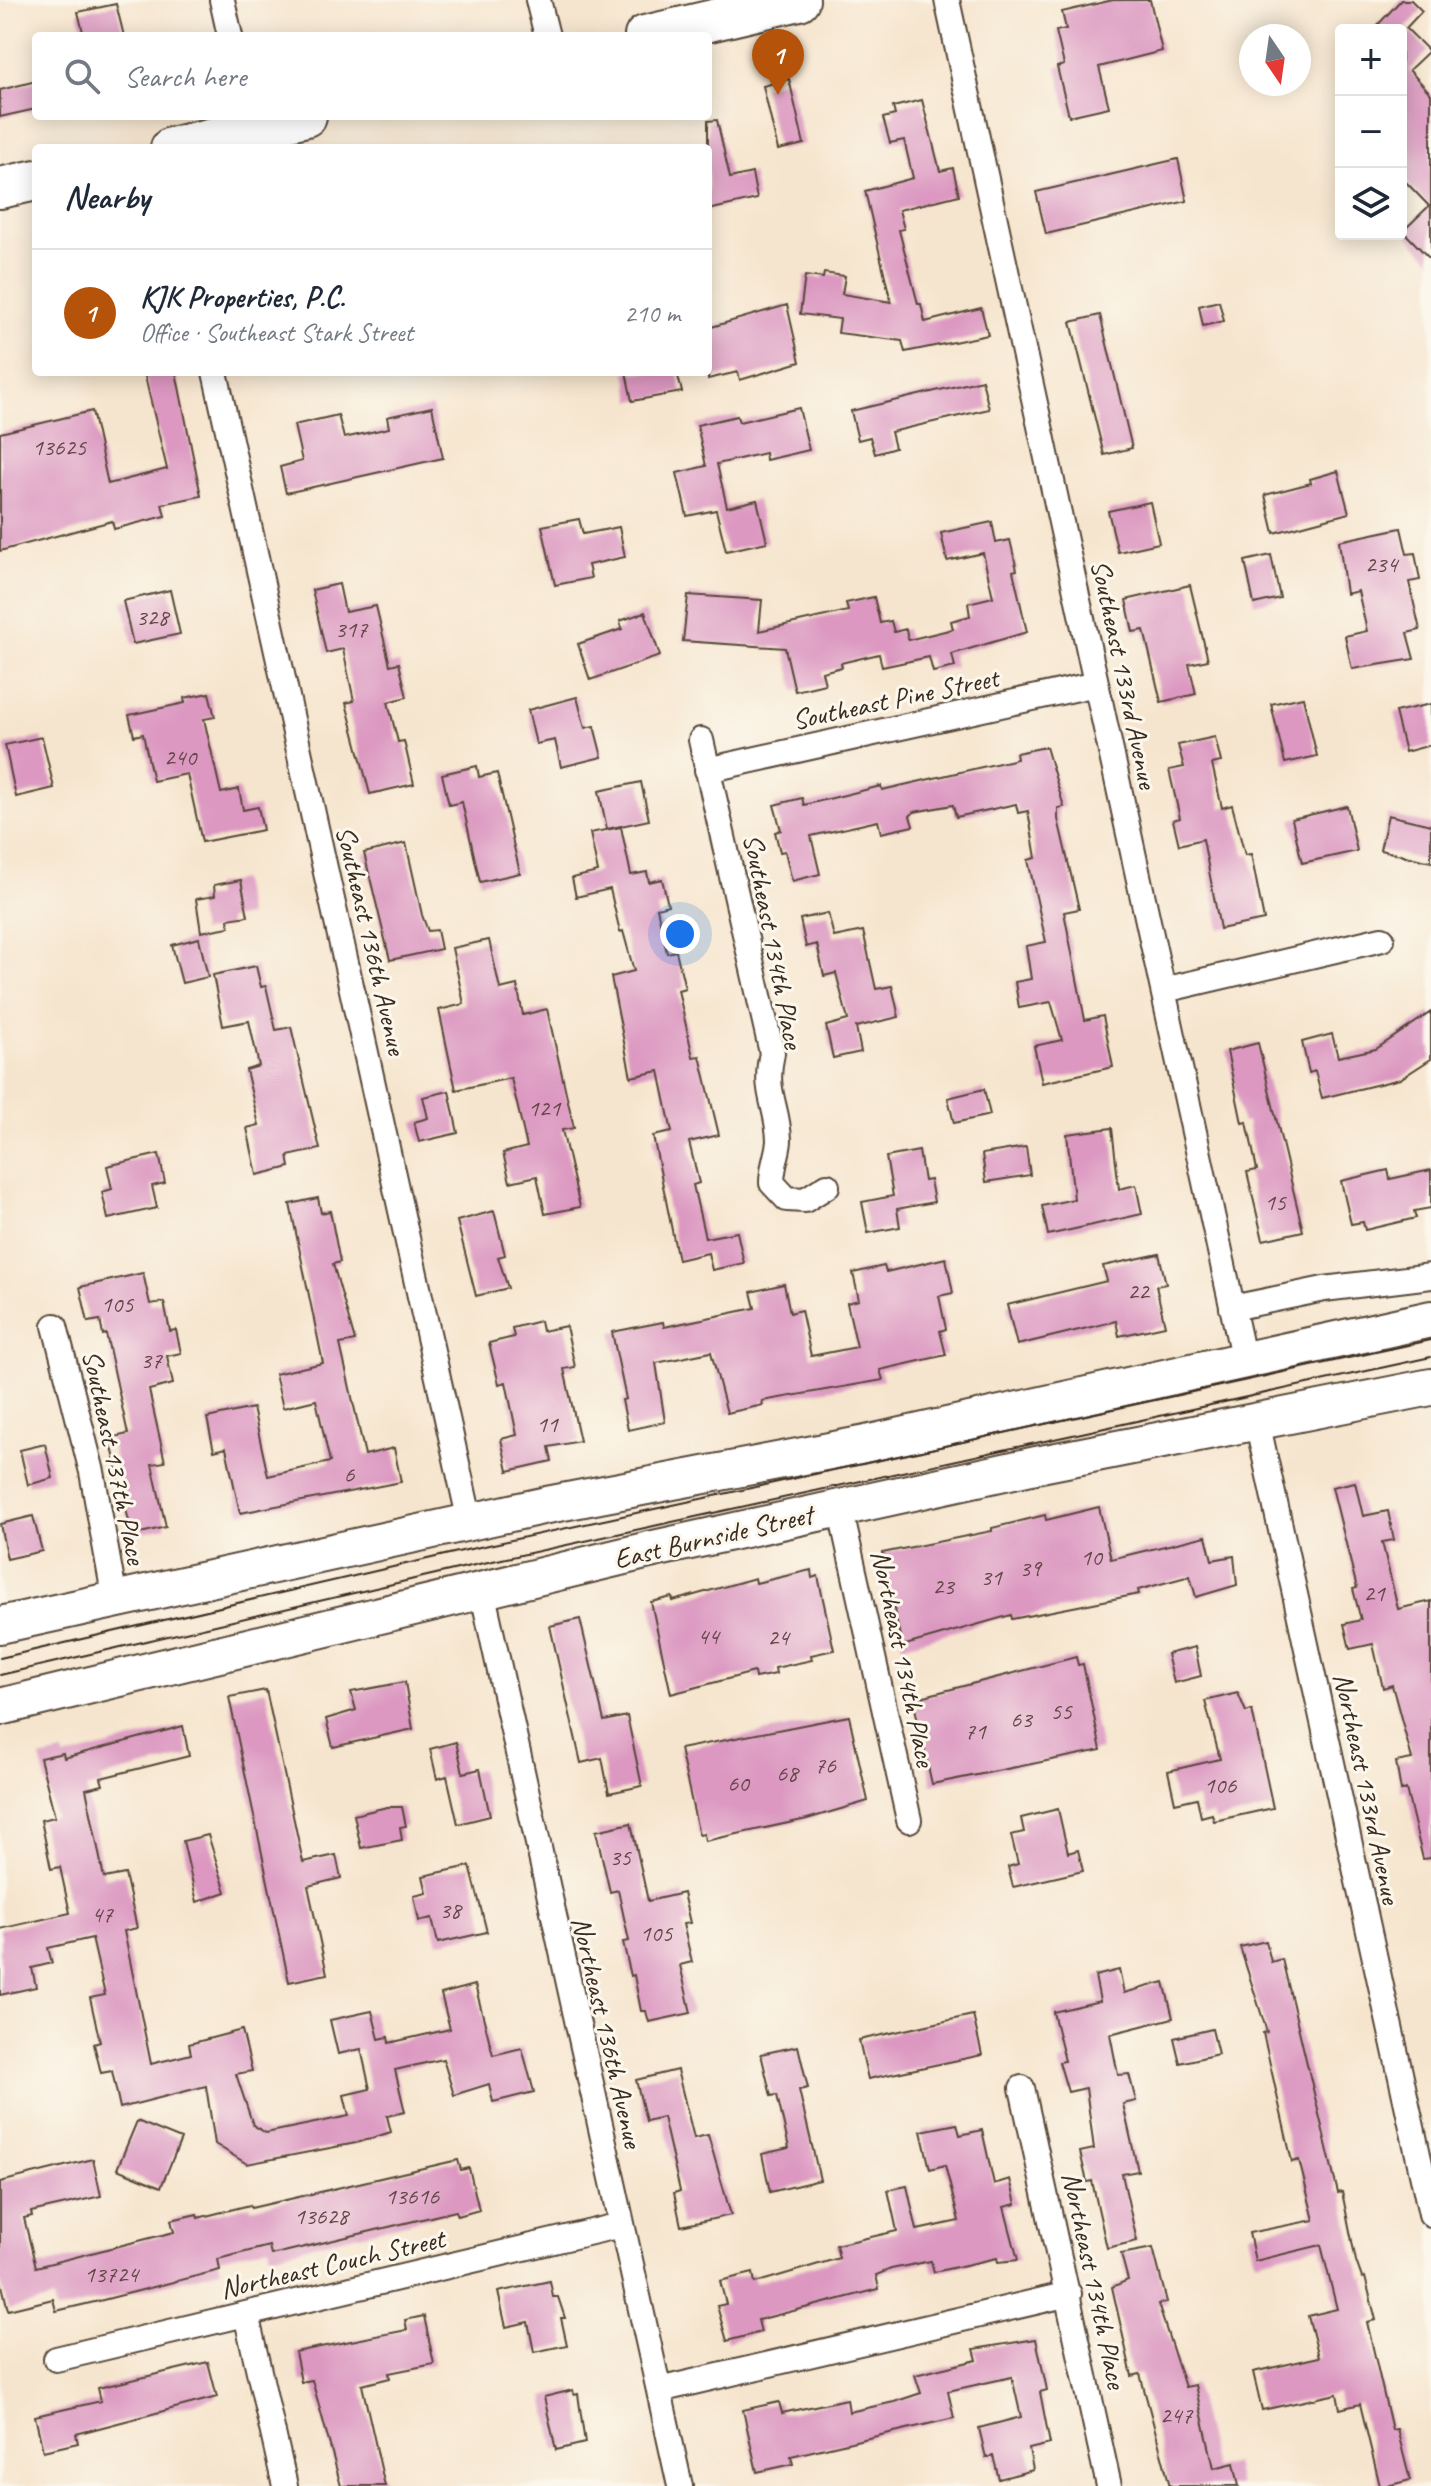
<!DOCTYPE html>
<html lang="en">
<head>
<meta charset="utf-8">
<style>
  :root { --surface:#fff; --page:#f2f2f3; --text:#1f2937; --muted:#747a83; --line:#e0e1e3; --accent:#b45309 }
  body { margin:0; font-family:Caveat,sans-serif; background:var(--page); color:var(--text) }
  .controls { position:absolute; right:24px; top:24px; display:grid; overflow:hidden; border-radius:8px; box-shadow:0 4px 20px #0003 }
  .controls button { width:72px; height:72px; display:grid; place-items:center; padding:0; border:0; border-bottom:2px solid var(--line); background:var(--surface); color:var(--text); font:40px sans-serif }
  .compass { position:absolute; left:1239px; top:24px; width:72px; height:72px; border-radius:50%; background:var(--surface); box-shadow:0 4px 20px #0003; rotate:167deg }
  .you { position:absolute; left:680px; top:934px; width:28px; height:28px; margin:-20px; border:6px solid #fff; border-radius:50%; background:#1a73e8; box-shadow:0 0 0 12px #1a73e833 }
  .badge { display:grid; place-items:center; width:52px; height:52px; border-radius:50%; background:var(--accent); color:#fff; font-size:26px; font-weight:700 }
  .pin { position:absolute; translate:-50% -66px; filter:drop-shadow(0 2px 4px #0008) }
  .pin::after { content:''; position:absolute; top:42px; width:28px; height:24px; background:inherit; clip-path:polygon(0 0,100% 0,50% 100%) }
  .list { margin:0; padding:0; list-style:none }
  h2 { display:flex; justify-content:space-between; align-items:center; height:104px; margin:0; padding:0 32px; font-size:34px }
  h2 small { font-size:26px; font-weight:400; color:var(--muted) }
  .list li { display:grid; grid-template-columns:52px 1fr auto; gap:24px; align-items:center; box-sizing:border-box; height:128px; padding:0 32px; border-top:2px solid var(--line) }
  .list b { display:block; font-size:30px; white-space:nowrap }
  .list p { margin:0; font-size:26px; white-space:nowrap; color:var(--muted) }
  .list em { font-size:26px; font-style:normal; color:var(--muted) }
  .icon { flex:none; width:44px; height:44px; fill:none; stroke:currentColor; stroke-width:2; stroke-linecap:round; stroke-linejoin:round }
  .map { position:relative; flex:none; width:1431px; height:2486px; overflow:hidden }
  .search { position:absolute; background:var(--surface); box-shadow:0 4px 20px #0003; left:32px; top:32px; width:680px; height:88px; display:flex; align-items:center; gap:20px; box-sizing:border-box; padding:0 28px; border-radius:8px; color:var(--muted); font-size:30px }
  .panel { position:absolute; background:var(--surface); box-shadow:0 4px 20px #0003; left:32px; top:144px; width:680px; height:232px; border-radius:8px }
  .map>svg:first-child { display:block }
</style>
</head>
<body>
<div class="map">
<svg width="1431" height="2486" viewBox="0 0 1431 2486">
  <rect width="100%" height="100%" fill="#fbf7ec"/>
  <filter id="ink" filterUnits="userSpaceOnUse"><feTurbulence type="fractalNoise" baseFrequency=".0125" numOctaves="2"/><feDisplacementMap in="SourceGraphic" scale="16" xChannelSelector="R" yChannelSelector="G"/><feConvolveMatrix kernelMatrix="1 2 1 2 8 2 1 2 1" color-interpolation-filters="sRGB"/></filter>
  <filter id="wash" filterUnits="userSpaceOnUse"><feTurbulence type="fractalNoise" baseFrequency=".006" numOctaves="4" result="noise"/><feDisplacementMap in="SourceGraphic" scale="32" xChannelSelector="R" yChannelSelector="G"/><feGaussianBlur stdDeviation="1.8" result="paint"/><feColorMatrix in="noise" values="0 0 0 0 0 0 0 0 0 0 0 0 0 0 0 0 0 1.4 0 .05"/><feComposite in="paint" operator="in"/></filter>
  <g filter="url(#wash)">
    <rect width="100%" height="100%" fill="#f6e5ce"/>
    <g id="blocks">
      <!-- building -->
      <path fill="#dc98c1" d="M1113,0H1150L1162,51L1099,67L1109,107L1069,116L1057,67L1064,65L1056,31L1066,29L1062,12Z
        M1401,0H1411L1422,11L1406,28L1429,51L1409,70L1431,94V260L1403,231L1429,206L1401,177V30H1373Z
        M116,4L124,36H84L78,12Z
        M789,79L804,144L778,150L763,86Z
        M36,81V109L0,117V90Z
        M922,100L940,171L953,168L959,195L899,210L904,229L899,230L918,304H921L925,322L981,308L988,335L905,352L902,341L838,333L840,319L800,314L805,276L823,278L824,273L845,276L842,294L891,302L865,191L913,178L904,140L890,143L883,118L895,115L893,107Z
        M717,120L730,178L752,173L757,199L708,210V121Z
        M1178,159L1187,201L1046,234L1036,192Z
        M1219,301L1224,321L1203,326L1199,306Z
        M787,305L800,362L740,380L738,372L708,379V328Z
        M1100,315L1132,448L1104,455L1071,322Z
        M144,372H176L201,496L162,504L165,516L114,529L112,521L0,551V433L92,411L108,484L167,469Z
        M626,372H677L682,392L632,401Z
        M982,380L989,409L891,432L895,448L875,454L870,437L858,440L851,411Z
        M432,407L443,458L286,493L280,467L302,461L294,425L338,415L344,438L389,428L387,417Z
        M799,408L809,450L766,460L765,453L717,464L727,507L757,500L767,542L726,551L716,510L687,516L677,473L706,466L697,425L737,416L739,422Z
        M1338,471L1349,513L1274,533L1265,495L1311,483L1310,479Z
        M1150,502L1159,543L1118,552L1108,511Z
        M579,519L583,534L619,527L625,557L588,565L591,578L555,585L542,526Z
        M992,522L996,543L1010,540L1017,570L1013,571L1027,632L952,654L955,667L933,672L929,657L882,667L879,654L841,663L842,667L822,672L825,684L795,691L785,648L683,641L688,595L762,600L759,631L848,611L846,603L874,597L880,623L891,621L894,632L906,629L908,640L953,629L951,621L970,616L968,603L993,597L983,553L947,561L941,533Z
        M1401,528L1407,554L1415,553L1420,580L1409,582L1420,630L1407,633L1414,659L1352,669L1345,636L1367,631L1358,591L1346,594L1339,541Z
        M1271,555L1280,598L1254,604L1245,561Z
        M339,584L345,612L376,606L390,665L399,663L407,697L388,702L398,742L404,741L414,784L370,794L346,703L354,701L343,649L326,653L312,590Z
        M1190,585L1208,660L1189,664L1196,694L1161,702L1144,630L1133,632L1126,600Z
        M170,590L180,634L133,644L123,601Z
        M645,612L660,656L590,680L578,644L622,629L620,621Z
        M209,693L215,717L204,719L221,793L239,789L243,810L258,807L263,830L202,842L187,774L153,781L143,734L134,736L129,715L185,703L184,698Z
        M577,697L585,728L594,726L602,757L561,767L555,740L536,744L528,710Z
        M1303,697L1317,756L1285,763L1271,704Z
        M1431,704V745L1405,752L1395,712Z
        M42,737L54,788L16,797L5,745Z
        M1215,737L1221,762L1212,764L1222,808L1232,805L1245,855L1251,854L1264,920L1220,929L1203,839L1179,845L1173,820L1180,818L1169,770L1184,767L1178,745Z
        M1046,747L1064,807L1058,808V819L1079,909L1064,912L1085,1020L1103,1016L1113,1067L1042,1083L1034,1046L1062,1040L1051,1002L1019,1008L1015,982L1031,979L1026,946L1046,942L1028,860L1036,858L1028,811L1018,813L1016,804L956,817L953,805L914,812L910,816L913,826L881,833L878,821L811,836L820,874L792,881L785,851L780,852L775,832L781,830L774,805L802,798L804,805L881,786L882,790L1017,759L1016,753Z
        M477,766L479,777L497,773L520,873L480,882L462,802L449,805L442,774Z
        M641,782L649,820L607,829L599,791Z
        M1347,806L1357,851L1302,863L1292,819Z
        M1388,815L1431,825V862L1380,850Z
        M621,827L631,875L647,872L649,882L662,879L668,905L657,908L667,953L676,951L685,988L678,990L693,1057L700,1056L719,1135L689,1142L699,1183L693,1185L705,1238L737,1232L744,1263L712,1270L708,1253L678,1260L653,1136L672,1132L659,1071L631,1077L611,977L634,971L623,931L620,932L610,889L576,897L572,878L598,872L590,833Z
        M406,843L422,915L428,931L437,930L441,949L390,960L364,853Z
        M241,880L248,916L228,919L229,927L201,932L196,899L215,896L214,885Z
        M828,913L834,937L863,931L876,989L892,986L899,1017L856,1027L861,1052L833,1058L826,1026L848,1020L836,973L824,976L817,944L806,947L800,919Z
        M199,938L208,977L182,983L172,945Z
        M489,940L500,989L517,985L523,1015L547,1009L574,1128L562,1130L580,1207L545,1214L537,1176L510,1182L503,1153L527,1147L511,1078L456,1090L439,1010L464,1004L452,948Z
        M256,966L261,987L266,986L276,1030L291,1027L320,1149L288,1156L290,1167L257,1175L247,1128L259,1125L246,1070L259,1066L249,1021L223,1026L213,975Z
        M1431,1012V1059L1400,1079L1322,1098L1315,1071L1309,1073L1302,1042L1332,1034L1338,1057L1376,1049Z
        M1258,1043L1303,1231L1263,1240L1247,1172L1257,1170L1247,1122L1242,1123L1227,1051Z
        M984,1089L990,1115L954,1123L948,1098Z
        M449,1091L458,1133L419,1142L414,1122L428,1118L423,1097Z
        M1112,1128L1119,1189L1136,1185L1142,1214L1048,1235L1042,1206L1074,1199L1067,1134Z
        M1026,1147L1030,1175L986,1182L982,1154Z
        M919,1151L924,1181L930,1180L934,1202L897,1209L900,1227L868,1233L862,1202L893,1196L886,1157Z
        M159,1154L165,1183L152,1186L157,1208L108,1219L102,1192L112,1189L107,1166Z
        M1388,1170L1390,1179L1431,1170V1208L1414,1211L1416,1218L1365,1230L1363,1222L1351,1224L1341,1181Z
        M318,1198L321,1213L330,1211L340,1262L333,1264L355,1341L340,1344L365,1455L394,1448L401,1482L240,1513L226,1448L214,1451L207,1418L253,1408L268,1476L330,1462L316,1400L283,1408L275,1374L323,1363L290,1204Z
        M494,1211L505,1255L498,1257L508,1288L476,1296L457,1221Z
        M1159,1254L1166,1284L1156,1286L1165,1326L1119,1336L1116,1321L1017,1345L1007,1305L1107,1281L1103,1266Z
        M946,1258L953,1293L939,1296L946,1329L940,1331L946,1355L880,1370L883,1380L762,1401L763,1405L727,1413L711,1352L656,1363L665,1422L628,1430L622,1400L626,1399L612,1332L663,1322L664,1327L755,1308L751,1292L784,1284L790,1313L801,1310L811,1356L857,1347L847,1303L859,1300L853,1273L884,1266L886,1272Z
        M143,1273L150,1304L164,1302L170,1331L176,1330L181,1353L167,1356L173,1384L149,1390L165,1462L152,1464L166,1527L132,1535L110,1438L128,1434L106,1334L103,1335L100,1320L88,1322L80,1287Z
        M540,1321L542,1331L566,1326L575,1367L564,1369L580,1441L549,1447L552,1461L508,1471L501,1439L517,1435L506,1382L499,1384L489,1343L514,1337L512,1328Z
        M45,1444L53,1478L28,1485L20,1450Z
        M1355,1482L1363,1516L1388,1511L1394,1540L1382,1542L1398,1609L1431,1601V1858L1423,1859L1406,1789L1401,1791L1396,1762L1412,1759L1392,1685L1383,1688L1373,1644L1350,1649L1344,1624L1361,1620L1353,1589L1357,1588L1332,1487Z
        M1099,1507L1111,1559L1206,1536L1212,1560L1234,1556L1237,1585L1196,1597L1190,1576L1138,1590L1139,1594L1012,1619L1011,1615L902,1646L882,1553L992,1531V1528L1045,1515L1046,1520Z
        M33,1516L42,1551L7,1559L0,1524Z
        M811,1570L812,1578L818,1576L834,1650L811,1655L812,1660L775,1668L776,1674L755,1678L754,1672L671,1694L651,1602L672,1597L673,1601L755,1578L756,1583Z
        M580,1619L604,1721L627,1716L642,1786L609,1793L602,1758L581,1763L550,1626Z
        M1195,1647L1201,1676L1174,1683L1167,1654Z
        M1076,1657L1078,1665L1083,1664L1101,1750L932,1784L913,1699Z
        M405,1682L413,1729L333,1747L326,1719L356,1710L351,1692Z
        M266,1690L303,1862L336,1855L341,1878L308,1886L327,1974L289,1982L229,1697Z
        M1238,1693L1246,1712L1252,1710L1273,1808L1214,1821L1212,1814L1201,1817L1197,1798L1175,1803L1168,1771L1220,1759L1205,1701Z
        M849,1716L868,1801L807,1819L705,1841L704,1834L699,1835L680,1749Z
        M183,1726L189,1756L101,1778L103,1785L86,1789L104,1878L125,1874L137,1928L124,1931L151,2064L191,2054L189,2044L242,2030L252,2071L236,2074L253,2125L266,2133L349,2116L344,2095L370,2089L361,2049L338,2054L330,2020L372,2011L379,2039L388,2037L389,2043L450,2029L441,1994L475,1985L493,2055L522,2048L534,2092L493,2102L489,2084L454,2095L443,2059L395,2070L405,2112L387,2116L391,2132L356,2143L247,2164L215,2144L206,2086L120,2108L112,2071L101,2073L94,2044L100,2042L90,1998L105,1995L92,1938L48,1948L52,1963L32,1968L36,1987L0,1995V1929L70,1913L60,1867L51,1869L41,1820L55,1817L40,1758L63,1753L64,1758Z
        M456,1742L463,1773L480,1769L490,1816L458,1824L447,1776L437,1779L430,1749Z
        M387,1807H402L406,1826L400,1827L402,1840L361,1848L354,1815Z
        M1058,1809L1068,1853L1078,1850L1083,1871L1013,1887L1008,1867L1018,1864L1011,1835L1024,1832L1021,1818Z
        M631,1823L648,1901L683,1893L690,1923L683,1924L692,1962L680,1965L691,2013L649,2022L646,2011H641L634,1975L631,1976L623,1942L629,1941L618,1890L610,1892L596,1831Z
        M208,1835L226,1892L197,1902L183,1841Z
        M470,1866L487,1932L438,1943L432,1918L419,1921L414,1896L427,1893L423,1876Z
        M1266,1941L1271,1962L1282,1959L1334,2177L1338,2193L1342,2192L1356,2261L1362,2278L1365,2277L1376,2320L1367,2322L1392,2430L1397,2429L1410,2480L1387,2486H1380L1360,2404L1340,2409L1337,2394L1262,2410L1253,2372L1319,2357L1308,2316L1337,2309L1321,2245L1255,2261L1249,2233L1314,2220L1299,2160L1292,2162L1263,2033L1267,2032L1240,1947Z
        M1119,1970L1124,1993L1164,1982L1173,2018L1110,2034L1118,2075L1129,2074L1136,2101L1123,2104L1138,2171L1122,2174L1137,2241L1107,2248L1092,2181L1087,2182L1080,2152L1094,2149L1086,2088L1068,2092L1059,2062L1065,2061L1053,2012L1100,2001L1095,1976Z
        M973,2015L982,2055L868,2079L859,2040Z
        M1212,2029L1218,2054L1180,2063L1174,2038Z
        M798,2046L808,2088L799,2090L820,2180L770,2192L762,2154L789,2148L777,2095L771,2096L761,2054Z
        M677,2070L694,2138L708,2135L731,2215L681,2226L674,2193L680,2191L663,2117L646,2121L636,2080Z
        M137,2121L181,2139L161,2187L117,2169Z
        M957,2124L960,2135L982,2130L994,2184L1010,2179L1016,2204L1004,2207L1018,2260L998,2262L997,2258L934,2272L931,2261L891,2269L876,2275L879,2289L758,2320L761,2332L727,2341L717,2306L726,2304L720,2281L753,2273L755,2283L839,2258L836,2245L897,2231L888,2190L907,2186L917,2230L959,2221L945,2165L930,2169L921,2131Z
        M93,2159L101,2196L31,2212L32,2216L24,2218L36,2267L174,2232L171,2220L197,2214L198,2218L250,2205L251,2208L458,2160L461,2170L469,2168L479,2210L458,2216L456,2211L271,2255L269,2246L218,2259L220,2270L99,2301L56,2311L53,2299L8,2310L0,2277V2182Z
        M1153,2248L1167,2302L1158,2304L1185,2387L1195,2385L1214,2468L1234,2463L1239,2486H1170L1140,2374L1132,2376L1112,2287L1128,2280L1121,2254Z
        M550,2281L553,2297H558L565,2318H561L567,2345L534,2352L528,2322L506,2327L498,2292Z
        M424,2316L434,2364L389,2373L390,2378L362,2385L385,2486H341L312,2380L301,2382L295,2352L407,2330L405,2320Z
        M1036,2339L1047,2390L1040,2392L1050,2444L1029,2449L1033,2470L999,2479L993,2456L986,2458L979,2428L1021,2417L1012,2377L948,2391L954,2418L791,2456L793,2464L757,2472L743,2410L779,2402L782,2413L847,2399L849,2412L894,2402L921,2393L915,2375L977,2360L974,2349Z
        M208,2362L217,2397L76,2434L78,2443L43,2451L35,2416L101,2401L98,2388Z
        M573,2390L574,2395L578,2394L585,2443L556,2450L544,2397Z"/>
    </g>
  </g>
  <g filter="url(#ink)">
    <use href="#blocks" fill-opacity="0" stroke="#574638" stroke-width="2"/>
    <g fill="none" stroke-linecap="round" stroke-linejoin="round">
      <defs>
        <path id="street" d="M222,0L230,36
          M538,0L547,36
          M947,0L1244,1361
          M215,372L470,1522
          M701,740L772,1053C763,1093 778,1105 779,1140C779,1151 772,1165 772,1183L787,1199L805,1200L827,1186
          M707,770L1096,684
          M1164,990L1382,939
          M1232,1308L1324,1289L1431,1276
          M55,1326L92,1472L115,1600
          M1257,1421L1431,2214
          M840,1508L909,1820
          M482,1590L680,2486
          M1022,2088L1109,2486
          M246,2314L285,2486
          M56,2359L621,2225
          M659,2390L1069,2294"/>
        <path id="secondary" d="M0,1625L547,1505L861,1445L1431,1319
          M0,1707L649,1550L1036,1465L1431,1387"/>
        <path id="primary" d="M645,36L799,0
          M171,148L306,116
          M0,188L36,180"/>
      </defs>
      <!-- street casing -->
      <use href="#street" stroke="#574638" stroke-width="28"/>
      <!-- secondary casing -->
      <use href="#secondary" stroke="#574638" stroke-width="40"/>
      <!-- primary casing -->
      <use href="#primary" stroke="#574638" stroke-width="44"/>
      <!-- street -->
      <use href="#street" stroke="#fff" stroke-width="24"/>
      <!-- secondary -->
      <use href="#secondary" stroke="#fff" stroke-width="36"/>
      <!-- primary -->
      <use href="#primary" stroke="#fff" stroke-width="40"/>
      <!-- tram -->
      <path stroke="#3b2a1e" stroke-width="2" d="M0,1658L475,1548L1431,1340
        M0,1675L479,1564L1431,1357"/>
    </g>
  </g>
  <g text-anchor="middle" stroke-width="6" stroke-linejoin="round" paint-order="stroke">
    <!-- number labels -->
    <g font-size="24" fill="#634647">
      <text x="59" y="455">13625</text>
      <text x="1381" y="572">234</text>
      <text x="152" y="625">328</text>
      <text x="351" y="637">317</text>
      <text x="180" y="765">240</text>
      <text x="544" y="1116">121</text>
      <text x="1275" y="1210">15</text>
      <text x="1138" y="1299">22</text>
      <text x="117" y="1312">105</text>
      <text x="151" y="1368">37</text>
      <text x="547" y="1432">11</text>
      <text x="349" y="1482">6</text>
      <text x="1091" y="1565">10</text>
      <text x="1030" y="1576">39</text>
      <text x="991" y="1585">31</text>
      <text x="943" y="1594">23</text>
      <text x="1374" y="1601">21</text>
      <text x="708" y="1644">44</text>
      <text x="778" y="1645">24</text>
      <text x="1061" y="1719">55</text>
      <text x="1021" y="1727">63</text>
      <text x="975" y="1739">71</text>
      <text x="825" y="1773">76</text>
      <text x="787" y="1781">68</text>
      <text x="738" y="1791">60</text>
      <text x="1220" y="1793">106</text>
      <text x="620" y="1865">35</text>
      <text x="450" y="1918">38</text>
      <text x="102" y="1922">47</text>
      <text x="656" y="1941">105</text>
      <text x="412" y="2204">13616</text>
      <text x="321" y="2224">13628</text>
      <text x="111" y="2282">13724</text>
      <text x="1176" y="2423">247</text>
    </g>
    <!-- street labels -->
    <g font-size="28" fill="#3b2a1e" stroke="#fbf7ec">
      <text transform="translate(1125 674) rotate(78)" y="10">Southeast 133rd Avenue</text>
      <text transform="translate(895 698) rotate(-12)" y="10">Southeast Pine Street</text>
      <text transform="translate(372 940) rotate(77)" y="10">Southeast 136th Avenue</text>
      <text transform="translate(774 941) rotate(79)" y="10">Southeast 134th Place</text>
      <text transform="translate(115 1457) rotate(78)" y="10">Southeast 137th Place</text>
      <text transform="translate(713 1536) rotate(-13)" y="10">East Burnside Street</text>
      <text transform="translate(904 1658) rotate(78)" y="10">Northeast 134th Place</text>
      <text transform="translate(1368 1788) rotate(78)" y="10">Northeast 133rd Avenue</text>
      <text transform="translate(608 2032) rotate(77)" y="10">Northeast 136th Avenue</text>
      <text transform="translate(332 2263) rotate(-13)" y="10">Northeast Couch Street</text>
      <text transform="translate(1095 2280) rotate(78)" y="10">Northeast 134th Place</text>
    </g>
  </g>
</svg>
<div class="controls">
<button>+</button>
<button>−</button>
<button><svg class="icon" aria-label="layers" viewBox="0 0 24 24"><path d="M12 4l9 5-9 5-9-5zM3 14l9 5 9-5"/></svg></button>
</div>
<svg class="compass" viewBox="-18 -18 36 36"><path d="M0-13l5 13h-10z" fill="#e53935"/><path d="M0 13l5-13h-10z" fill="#747a83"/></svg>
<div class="you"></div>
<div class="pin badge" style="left:778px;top:95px">1</div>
<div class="search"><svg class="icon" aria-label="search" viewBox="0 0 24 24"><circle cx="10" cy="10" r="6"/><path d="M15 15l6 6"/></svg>Search here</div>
<section class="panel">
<h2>Nearby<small></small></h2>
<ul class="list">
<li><span class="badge">1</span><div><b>KJK Properties, P.C.</b><p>Office · Southeast Stark Street</p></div><em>210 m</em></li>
</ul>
</section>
</div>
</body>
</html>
